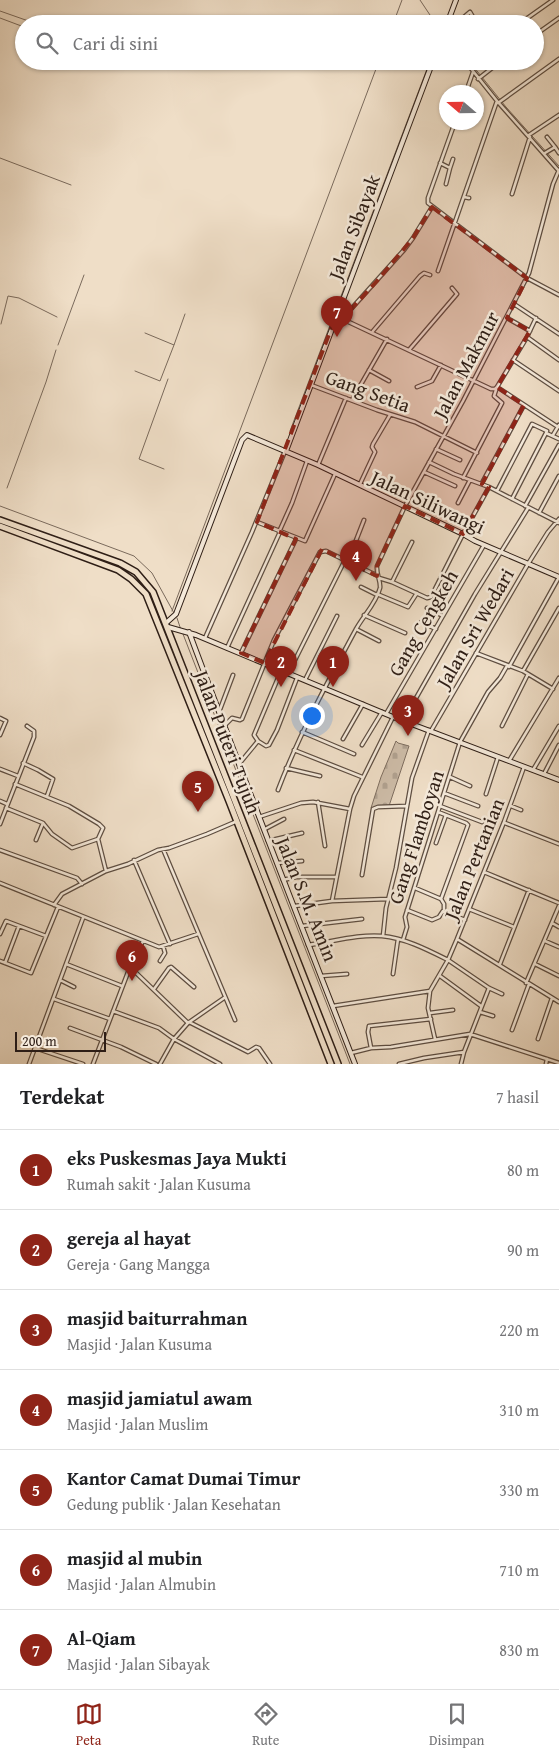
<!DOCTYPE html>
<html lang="id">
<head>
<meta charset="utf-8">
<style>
  :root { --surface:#fff; --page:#f6f6f6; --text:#202124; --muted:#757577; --line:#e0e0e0; --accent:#8f2418 }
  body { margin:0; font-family:"Gentium Book Plus",serif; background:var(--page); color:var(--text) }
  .compass { position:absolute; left:439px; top:85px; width:45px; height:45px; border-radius:50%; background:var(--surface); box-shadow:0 1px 4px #0004; rotate:290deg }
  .scale { position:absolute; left:15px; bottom:12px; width:91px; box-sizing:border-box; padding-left:5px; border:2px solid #2e1e16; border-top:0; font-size:14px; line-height:18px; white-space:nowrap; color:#2e1e16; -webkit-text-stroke:4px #f5eadb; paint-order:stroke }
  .you { position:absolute; left:311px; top:715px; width:18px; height:18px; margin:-12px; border:4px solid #fff; border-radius:50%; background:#1a73e8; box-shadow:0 0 0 8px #1a73e833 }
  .badge { display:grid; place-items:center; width:32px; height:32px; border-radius:50%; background:var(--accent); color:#fff; font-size:16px; font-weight:700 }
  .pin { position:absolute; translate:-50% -41px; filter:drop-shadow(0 1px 2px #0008) }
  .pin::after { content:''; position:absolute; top:26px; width:18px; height:15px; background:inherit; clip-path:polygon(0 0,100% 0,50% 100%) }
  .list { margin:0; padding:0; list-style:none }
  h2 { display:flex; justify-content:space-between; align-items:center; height:65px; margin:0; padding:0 20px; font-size:21px }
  h2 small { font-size:16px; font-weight:400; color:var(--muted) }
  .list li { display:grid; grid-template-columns:32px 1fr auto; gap:15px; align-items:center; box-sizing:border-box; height:80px; padding:0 20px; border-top:1px solid var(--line) }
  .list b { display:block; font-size:19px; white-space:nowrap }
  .list p { margin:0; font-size:16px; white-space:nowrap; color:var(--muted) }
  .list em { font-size:16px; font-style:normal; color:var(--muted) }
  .icon { flex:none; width:28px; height:28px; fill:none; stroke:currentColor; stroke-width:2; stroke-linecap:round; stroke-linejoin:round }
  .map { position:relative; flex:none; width:559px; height:1064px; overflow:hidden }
  .search { position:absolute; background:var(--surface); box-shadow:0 1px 4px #0004; left:15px; right:15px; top:15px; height:55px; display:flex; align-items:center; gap:12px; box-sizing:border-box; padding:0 18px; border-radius:28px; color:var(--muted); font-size:19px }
  .sheet { height:625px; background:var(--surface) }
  nav { display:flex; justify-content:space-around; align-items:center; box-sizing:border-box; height:70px; border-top:1px solid var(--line); background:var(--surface); font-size:14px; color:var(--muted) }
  nav a { display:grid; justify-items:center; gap:2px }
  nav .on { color:var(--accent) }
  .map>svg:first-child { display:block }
</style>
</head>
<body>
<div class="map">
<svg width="559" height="1064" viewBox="0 0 559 1064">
  <defs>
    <pattern id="cemetery-stones" width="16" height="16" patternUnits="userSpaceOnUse" patternTransform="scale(1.25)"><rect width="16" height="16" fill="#cebda9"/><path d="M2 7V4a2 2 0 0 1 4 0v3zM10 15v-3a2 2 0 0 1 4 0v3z" fill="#b1a291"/></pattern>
  </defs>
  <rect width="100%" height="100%" fill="#efdec7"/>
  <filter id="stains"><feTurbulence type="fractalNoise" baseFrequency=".004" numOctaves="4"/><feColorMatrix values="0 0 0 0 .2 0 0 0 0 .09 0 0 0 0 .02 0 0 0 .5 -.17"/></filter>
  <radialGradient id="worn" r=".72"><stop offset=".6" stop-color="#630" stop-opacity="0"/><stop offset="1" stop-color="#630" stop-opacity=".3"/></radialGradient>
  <!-- cemetery -->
  <path fill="url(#cemetery-stones)" stroke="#7e6e60" d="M396,741L398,743L409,746L389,806L371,808L381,777Z"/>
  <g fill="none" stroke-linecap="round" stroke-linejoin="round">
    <!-- stream -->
    <path stroke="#7a6a5c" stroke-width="1" d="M420,0L436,24
      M0,11L37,24
      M0,18L24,27
      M393,24L402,0
      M469,61L506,107L559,166
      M0,158L71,185
      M1,324L8,296L19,298L57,317
      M145,333L174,345L185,314
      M58,345L84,275
      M135,371L160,381L174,345
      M290,431L430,61
      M164,469L139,459L168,379
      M7,488L46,382L56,350
      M0,506L134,556L152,573L174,613
      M172,611L379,61
      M177,618L181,630
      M183,634L350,1064"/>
    <defs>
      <path id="street" d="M456,24L470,12L477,24
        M519,24L553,0
        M535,35L559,18
        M465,61L497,101L558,170
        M469,66L474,61
        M478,79L501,61
        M466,92L473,72
        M498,103L559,59
        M455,122L428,198V203L527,278L559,295
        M529,135L559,115
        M555,147L559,153
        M545,153L555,147L547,137
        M440,163L450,168L446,184
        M450,168L453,159
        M512,194L530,137
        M464,197L469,198
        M438,271L497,101
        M514,304L559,334
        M336,316L491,389H495L497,387L558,427
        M343,318L404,250L413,238L432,207
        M507,318L530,331
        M373,331L420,276L424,273L430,275
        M527,337L559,360
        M409,350L457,294L452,288
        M513,360L559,391
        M369,370L389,381
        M311,385L377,410L415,422L477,453
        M417,387L432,381L441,365
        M352,400L387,339
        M553,435L559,425
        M436,449L460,460
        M429,462L454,474L489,487L559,523
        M318,465L346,398
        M424,472L455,486
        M463,478L502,403L494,396L497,387L527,337L536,318
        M482,483L524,405
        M360,484L375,452L372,447L373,444L390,415
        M497,491L532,424L547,431L546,433
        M512,499L546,433L559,439
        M458,503L470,480
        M525,506L559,445
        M539,513L559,476
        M257,522L305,541L335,474
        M279,532L292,503L307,461
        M348,561L364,520
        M379,578L392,582L427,598L431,597L463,534L489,487
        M392,582L412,542
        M361,587L377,595
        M377,594L408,607L417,593
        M427,608L443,616
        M364,615L405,633
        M421,622L436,629
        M356,629L379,641
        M205,638L252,532L285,451
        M227,648L280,532
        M241,653L296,539
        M476,653L523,671L553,689
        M509,667L559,577
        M523,671L559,608
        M288,674L345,560
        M305,680L337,616
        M219,712L233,675
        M386,714L484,545
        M0,718L6,721L0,735
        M403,721L475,594L528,508
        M224,726L232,718L240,720L242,719L274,640L320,552L326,551L376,575
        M502,726L528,674
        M431,731L528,564L548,532L559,519
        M302,732L354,754
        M343,739L363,704
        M258,741L254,735L281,671
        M362,745L382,712
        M294,750L362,777
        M509,761L559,678
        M23,763L38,770L53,779L47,796
        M239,764L258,741L266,746L269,745L277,730L297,678
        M286,768L320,776
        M0,769L18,776
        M533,770L559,726
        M544,774L559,745
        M450,777L470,786
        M15,784L69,806L99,824L103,828L98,839
        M278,790C299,735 327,683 355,631C362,617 376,604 380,588C381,581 376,574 377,566L405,506L463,401L529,273L553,184L559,170
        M444,793L478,806
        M486,794L498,757
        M0,801L7,804
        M318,802L325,846
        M440,806L482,822
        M511,806L521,810
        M6,808L43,823L52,834L72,848L98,839
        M438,812L466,823L468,825L441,899
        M259,817L301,803L313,802L350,809
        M505,823L559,844
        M0,824L34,737V731L27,726
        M265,829L284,819
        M98,839L106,871
        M36,840L43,823
        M268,841L302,833
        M436,843L446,815
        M163,849L235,1020
        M0,850L77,878L82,884
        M134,860L170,944
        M277,863L302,861
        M484,872L559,903
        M362,875L373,809L378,807L406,806
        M283,880L296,877H336
        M0,883L159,947L198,934
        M415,888L441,899L444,904V909
        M332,901L350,809L354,796L393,717
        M54,905L62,894L106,871L128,864L158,850L169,848L207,834L235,822
        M295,906L332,901L388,899
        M469,909L514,927
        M407,910L432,920L439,917L443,911L465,920
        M552,923L559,927
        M302,926L362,919
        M0,934L6,921L46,936
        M383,936L386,908L396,868L412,778L429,730
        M457,939L559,1002
        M403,940L407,927L405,917L460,742L488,692L500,678L507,666
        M545,941L559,947
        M308,945C332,942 358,934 382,936C405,938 428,950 448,960
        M448,960L489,988L502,994
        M0,961L31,973L58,907
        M160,961L165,953L163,946
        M5,963L19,926
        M66,964L122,986
        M500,964L529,890
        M535,964L559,976
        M130,967L188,1023
        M393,974L398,939
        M321,976L347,974
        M440,976L481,1006
        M60,980L74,987
        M526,983L559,906
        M154,989L169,968L171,967L194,987
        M54,999L110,1019
        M333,1006L430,991
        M113,1011L159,1028L174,1039L220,1064
        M480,1012L493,1016
        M430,1013L453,1010
        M189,1022L248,1052L256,1047L259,1048L270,1064
        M70,1028L121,1047L156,1064
        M512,1030L529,984
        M435,1039L428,1008L430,991L448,960L457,939L504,822L524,767
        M538,1039L552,998
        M35,1048L83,1064
        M371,1048L368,1032L369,1026L431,1019
        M351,1053L371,1048L391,1047L470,1034L559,1063
        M29,1064L83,918
        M93,1064L130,967L143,941
        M160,1064L174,1039L188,1023L224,998
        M399,1064L424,1058L464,1052L489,988
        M461,1064L464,1052
        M546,1064L547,1059"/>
      <path id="secondary" d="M447,24L456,0
        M286,451L433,61
        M166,623L176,614L242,440L247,435L318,465L463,534L475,541L559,577
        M168,627L196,635L393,717L559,780
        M189,632C243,777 299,920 355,1064"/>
      <path id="highway" d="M0,520L120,563L136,572L153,592L338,1064
        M0,526L118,570L131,579L146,594L229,801L331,1064"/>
    </defs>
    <!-- street casing -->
    <use href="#street" stroke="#5e4e42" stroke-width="5"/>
    <!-- secondary casing -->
    <use href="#secondary" stroke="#2e1e16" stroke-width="6"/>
    <!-- highway casing -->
    <use href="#highway" stroke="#2e1e16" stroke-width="8"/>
    <!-- street -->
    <use href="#street" stroke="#f5eadb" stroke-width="2.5"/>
    <!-- secondary -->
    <use href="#secondary" stroke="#f5eadb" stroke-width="4"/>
    <!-- highway -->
    <use href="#highway" stroke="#efdec7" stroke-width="5"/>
  </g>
  <!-- marked area -->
  <path fill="#8f2418" fill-opacity="0.2" stroke="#8f2418" stroke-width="4" stroke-dasharray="10 6" stroke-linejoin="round" d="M432,207L527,278L507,318L530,331L497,387L524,405L482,484L489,487L463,534L405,506L377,566V576L322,549L264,663L241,653L296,539L257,522L336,316L343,318L377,281L413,238Z"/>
  <g text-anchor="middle" stroke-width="5" stroke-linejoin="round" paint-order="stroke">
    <!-- street labels -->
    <g font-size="20" fill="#2e1e16" stroke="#f5eadb">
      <text transform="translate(354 227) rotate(-69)" y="7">Jalan Sibayak</text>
      <text transform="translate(466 365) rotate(-62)" y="7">Jalan Makmur</text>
      <text transform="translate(368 391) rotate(20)" y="7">Gang Setia</text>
      <text transform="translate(428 502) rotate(25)" y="7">Jalan Siliwangi</text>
      <text transform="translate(423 623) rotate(-60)" y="7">Gang Cengkeh</text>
      <text transform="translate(475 628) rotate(-60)" y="7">Jalan Sri Wedari</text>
      <text transform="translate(228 742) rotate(69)" y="7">Jalan Puteri Tujuh</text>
      <text transform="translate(416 837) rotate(-72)" y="7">Gang Flamboyan</text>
      <text transform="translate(474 859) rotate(-68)" y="7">Jalan Pertanian</text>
      <text transform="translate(307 899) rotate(68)" y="7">Jalan S.M. Amin</text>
    </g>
  </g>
  <rect width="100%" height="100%" filter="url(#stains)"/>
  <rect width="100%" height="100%" fill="url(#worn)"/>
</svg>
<svg class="compass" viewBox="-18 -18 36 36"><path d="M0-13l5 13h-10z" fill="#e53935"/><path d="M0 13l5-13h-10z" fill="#757577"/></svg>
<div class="scale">200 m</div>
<div class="you"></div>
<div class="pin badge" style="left:333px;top:687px">1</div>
<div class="pin badge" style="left:281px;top:687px">2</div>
<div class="pin badge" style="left:408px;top:736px">3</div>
<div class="pin badge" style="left:356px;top:581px">4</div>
<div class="pin badge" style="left:198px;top:812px">5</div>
<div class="pin badge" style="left:132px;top:981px">6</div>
<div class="pin badge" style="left:337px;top:337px">7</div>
<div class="search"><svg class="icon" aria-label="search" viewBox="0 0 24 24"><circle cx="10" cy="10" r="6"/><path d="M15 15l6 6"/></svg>Cari di sini</div>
</div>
<section class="sheet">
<h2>Terdekat<small>7 hasil</small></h2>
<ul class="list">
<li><span class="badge">1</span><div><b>eks Puskesmas Jaya Mukti</b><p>Rumah sakit · Jalan Kusuma</p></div><em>80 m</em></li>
<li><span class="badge">2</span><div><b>gereja al hayat</b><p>Gereja · Gang Mangga</p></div><em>90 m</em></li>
<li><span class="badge">3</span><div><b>masjid baiturrahman</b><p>Masjid · Jalan Kusuma</p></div><em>220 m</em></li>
<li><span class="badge">4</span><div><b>masjid jamiatul awam</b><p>Masjid · Jalan Muslim</p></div><em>310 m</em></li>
<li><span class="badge">5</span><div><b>Kantor Camat Dumai Timur</b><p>Gedung publik · Jalan Kesehatan</p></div><em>330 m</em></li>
<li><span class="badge">6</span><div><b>masjid al mubin</b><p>Masjid · Jalan Almubin</p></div><em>710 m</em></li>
<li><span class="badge">7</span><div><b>Al-Qiam</b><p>Masjid · Jalan Sibayak</p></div><em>830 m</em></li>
</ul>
</section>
<nav>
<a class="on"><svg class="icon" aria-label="map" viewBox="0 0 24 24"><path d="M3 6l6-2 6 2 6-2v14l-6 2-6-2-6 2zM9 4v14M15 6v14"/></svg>Peta</a>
<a><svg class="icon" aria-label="directions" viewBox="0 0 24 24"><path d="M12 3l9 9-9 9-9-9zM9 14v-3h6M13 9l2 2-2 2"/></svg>Rute</a>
<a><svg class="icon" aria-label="saved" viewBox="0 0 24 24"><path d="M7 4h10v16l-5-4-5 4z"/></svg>Disimpan</a>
</nav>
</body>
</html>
